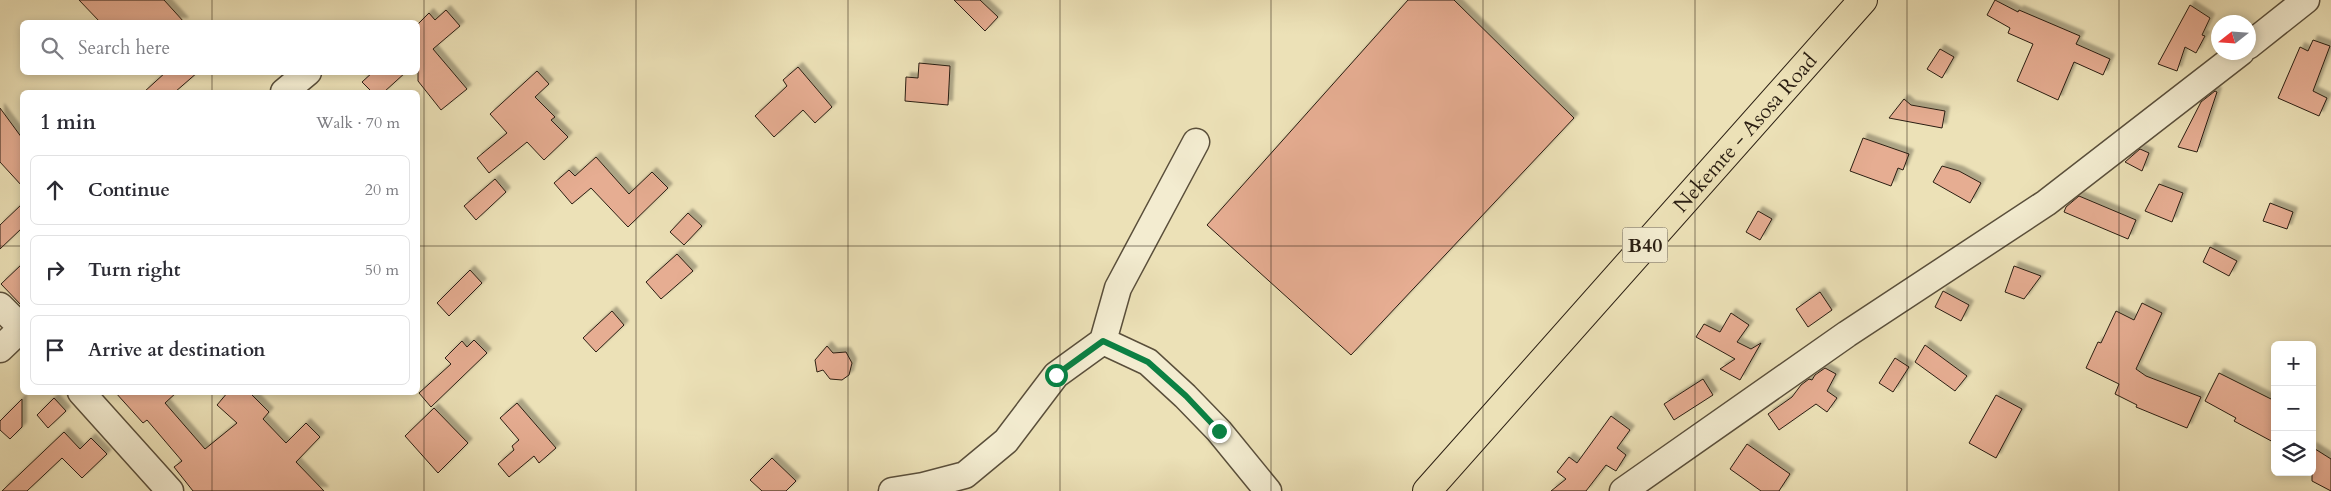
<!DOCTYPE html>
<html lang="en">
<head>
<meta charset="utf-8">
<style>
  :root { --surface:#fff; --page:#f2f2f3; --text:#2b2b33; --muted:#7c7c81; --line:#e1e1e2 }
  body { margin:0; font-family:Cardo,serif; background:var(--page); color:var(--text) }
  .controls { position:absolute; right:15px; bottom:15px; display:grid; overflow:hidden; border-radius:8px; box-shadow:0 2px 8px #0003 }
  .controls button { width:45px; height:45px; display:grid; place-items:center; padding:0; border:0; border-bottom:1px solid var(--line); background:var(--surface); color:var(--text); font:25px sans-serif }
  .compass { position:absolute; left:2211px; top:15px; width:45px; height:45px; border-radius:50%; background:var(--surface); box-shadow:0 2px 8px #0003; rotate:253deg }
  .stop { position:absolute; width:15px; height:15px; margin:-11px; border:4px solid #0b8043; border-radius:50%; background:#fff }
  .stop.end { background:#0b8043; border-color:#fff; box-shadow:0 1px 5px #0008 }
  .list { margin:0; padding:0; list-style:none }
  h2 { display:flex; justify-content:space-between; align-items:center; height:65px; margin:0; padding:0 20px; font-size:21px }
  h2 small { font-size:16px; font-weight:400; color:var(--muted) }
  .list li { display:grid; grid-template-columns:32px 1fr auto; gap:15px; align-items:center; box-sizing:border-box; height:70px; margin:0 10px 10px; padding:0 10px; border:1px solid var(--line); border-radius:8px }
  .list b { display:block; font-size:19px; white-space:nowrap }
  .list em { font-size:16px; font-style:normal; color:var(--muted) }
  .icon { flex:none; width:28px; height:28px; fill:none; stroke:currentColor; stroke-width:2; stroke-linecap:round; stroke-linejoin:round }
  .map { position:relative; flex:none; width:2331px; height:491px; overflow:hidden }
  .search { position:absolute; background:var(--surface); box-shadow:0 2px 8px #0003; left:20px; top:20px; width:400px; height:55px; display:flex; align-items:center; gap:12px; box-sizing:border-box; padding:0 18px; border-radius:8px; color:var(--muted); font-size:19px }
  .panel { position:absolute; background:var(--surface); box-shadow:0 2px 8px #0003; left:20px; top:90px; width:400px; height:305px; border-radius:8px }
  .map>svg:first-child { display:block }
</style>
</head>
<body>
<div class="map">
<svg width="2331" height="491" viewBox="0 0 2331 491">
  <defs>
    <filter id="shadow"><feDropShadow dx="4.5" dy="-4.5" stdDeviation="1" flood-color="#0004"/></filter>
  </defs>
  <rect width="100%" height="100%" fill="#ece1b7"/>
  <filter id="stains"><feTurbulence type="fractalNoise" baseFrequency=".004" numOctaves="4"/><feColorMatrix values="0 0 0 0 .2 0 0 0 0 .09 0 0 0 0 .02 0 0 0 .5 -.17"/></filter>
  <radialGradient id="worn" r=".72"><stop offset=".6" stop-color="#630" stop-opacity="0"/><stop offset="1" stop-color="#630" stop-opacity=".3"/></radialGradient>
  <!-- building -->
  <path fill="#e6ad92" stroke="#2a1e12" filter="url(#shadow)" d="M79,0H164L184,22H100Z
    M954,0H980L998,17L985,31Z
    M1408,0H1454L1574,118L1351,355L1207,225Z
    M1995,0L2018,12L2019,10L2080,36L2076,44L2110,59L2103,75L2074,62L2058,100L2017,81L2033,44L2008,33L2010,28L1987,15Z
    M2190,5L2210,18L2202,35L2205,36L2196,53L2185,47L2177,71L2158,64Z
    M446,10L460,26L433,49L467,89L441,110L418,81V24L429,13L435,20Z
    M2313,40L2330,46L2313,91L2327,98L2319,116L2278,98L2300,47L2308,51Z
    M1940,49L1954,57L1942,78L1927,69Z
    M919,63L950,66L948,105L905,101L906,77L918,78Z
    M798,67L832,107L815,123L803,110L774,137L755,116L787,86L783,80Z
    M537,71L549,84L535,97L555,117L551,120L568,137L544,160L527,142L489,173L477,158L507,133L490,114Z
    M166,72H198L175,92H144Z
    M373,72H406L384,92H372L362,82Z
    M2215,91L2217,92L2197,152L2178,147L2201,102Z
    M1904,99L1911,105L1945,111L1942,128L1889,118Z
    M0,108L22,138V186L0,162Z
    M1863,138L1909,154L1903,170L1898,168L1891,186L1850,171Z
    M2140,149L2149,153L2142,171L2125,162Z
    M596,157L629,194L652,172L668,188L628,227L591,188L572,204L554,183L569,170L575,176Z
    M1942,166L1959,171L1981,183L1970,203L1933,182Z
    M495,179L506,192L476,220L464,206Z
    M2159,184L2183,193L2172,222L2145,211Z
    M2079,196L2136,220L2128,239L2064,212L2066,207Z
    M2270,203L2293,212L2287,229L2263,221Z
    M22,204V228L0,249V225Z
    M1758,211L1772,219L1760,240L1746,232Z
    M688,213L702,226L684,245L670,232Z
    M2210,247L2237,261L2229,276L2203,262Z
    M677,254L693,271L661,299L646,282Z
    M22,264V306L1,284Z
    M2014,266L2041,276L2024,299L2005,292Z
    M470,270L482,283L449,316L437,303Z
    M1943,291L1969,305L1961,321L1935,307Z
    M1820,292L1832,310L1808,327L1796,309Z
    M2142,303L2162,313L2136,369L2146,376L2201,397L2187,428L2136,407L2137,405L2115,394L2119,384L2086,368L2098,342L2101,343L2116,311L2134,320Z
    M612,311L624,325L596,352L583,338Z
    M1731,313L1749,325L1737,342L1751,349L1761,343L1740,380L1720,369L1735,359L1696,337L1704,324L1720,332Z
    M474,340L487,353L431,407L419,393L451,364L445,358L462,341L467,347Z
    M1925,345L1967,376L1955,391L1915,362Z
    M827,346L833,353L846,352L852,363L849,375L842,380L830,379L823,370L817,372L815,360Z
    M1895,358L1909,367L1893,392L1879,383Z
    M1825,368L1836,374L1827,391L1837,398L1827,412L1816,404L1779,430L1768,414L1792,397L1801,385L1809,379L1812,380L1815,375Z
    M2219,373L2275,401V443L2234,421L2236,418L2205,401Z
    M1703,379L1713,395L1674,420L1664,404Z
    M115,392H177L165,403L205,449L237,423L217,405L228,392H249L269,412L263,419L286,443L306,423L320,437L296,462L324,491H193L174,467L182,461L147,420L143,423Z
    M1996,395L2022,409L1996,458L1969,443Z
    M54,398L66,411L48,428L37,415Z
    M22,399V427L10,439L0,430V421Z
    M517,403L556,448L539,463L534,456L509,477L498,464L514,450L512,446L519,440L500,418Z
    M434,408L468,443L438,473L405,436Z
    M1611,416L1630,430L1617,448L1626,455L1616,471L1606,465L1586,491H1551L1566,479L1557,472L1569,457L1577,463Z
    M64,432L80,449L91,438L107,454L82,478L62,458L27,491H2Z
    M1747,444L1790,474L1779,491H1761L1730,469Z
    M2312,447L2331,459V491L2312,481Z
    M772,458L796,481L786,491H762L750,480Z"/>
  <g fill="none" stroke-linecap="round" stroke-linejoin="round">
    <defs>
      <path id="minor" d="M2248,46L2306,0
        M284,92L308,72
        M0,306L22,328
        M1103,341L1148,362L1185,396L1219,431L1268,491
        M0,349L22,328
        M81,392L170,491
        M892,491L923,486L965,475L1006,441L1056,375L1103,341L1118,288L1196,142
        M1623,491L1847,334L2046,203L2241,52"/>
      <g id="highway">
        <path id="s1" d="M1427,491L1863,0"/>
      </g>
    </defs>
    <!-- minor casing -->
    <use href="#minor" stroke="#5a4f3b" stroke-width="29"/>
    <!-- highway casing -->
    <use href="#highway" stroke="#2a1e12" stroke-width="30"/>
    <!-- minor -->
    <use href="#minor" stroke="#f3ecd0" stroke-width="26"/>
    <!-- highway -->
    <use href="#highway" stroke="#ece1b7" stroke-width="28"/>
  </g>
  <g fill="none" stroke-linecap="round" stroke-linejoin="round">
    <!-- route -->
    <path stroke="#0b8043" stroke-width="6" d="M1056,375L1103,341L1148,362L1186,396L1219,431"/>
  </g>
  <!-- grid -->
  <path fill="none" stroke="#2a1e12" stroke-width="1" stroke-opacity="0.55" d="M212,0V22M424,0V491M636,0V491M848,0V491M1060,0V491M1271,0V491M1483,0V491M1695,0V491M1907,0V491M2119,0V491M212,72V92M0,246H22M418,246H2331M212,392V491"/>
  <g text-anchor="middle" stroke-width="4" stroke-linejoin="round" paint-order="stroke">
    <!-- shield labels -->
    <rect fill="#f3ecd0" stroke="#665c4b" stroke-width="1" x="1622.5" y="227.5" width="45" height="35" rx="4"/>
    <g font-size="20" font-weight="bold" fill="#2a1e12">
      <text x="1645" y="252">B40</text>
    </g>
    <!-- street labels -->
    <g font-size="21" fill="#2a1e12" stroke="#f3ecd0">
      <text dy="7" stroke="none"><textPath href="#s1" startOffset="479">Nekemte - Asosa Road</textPath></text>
    </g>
  </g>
  <rect width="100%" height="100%" filter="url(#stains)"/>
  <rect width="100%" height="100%" fill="url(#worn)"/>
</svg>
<div class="controls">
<button>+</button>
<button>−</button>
<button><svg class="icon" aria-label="layers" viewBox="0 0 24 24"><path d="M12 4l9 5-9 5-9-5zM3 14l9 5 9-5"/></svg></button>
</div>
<svg class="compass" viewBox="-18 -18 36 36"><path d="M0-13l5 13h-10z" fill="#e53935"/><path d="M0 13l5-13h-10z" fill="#7c7c81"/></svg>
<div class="stop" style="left:1056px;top:375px"></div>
<div class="stop end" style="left:1219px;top:431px"></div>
<div class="search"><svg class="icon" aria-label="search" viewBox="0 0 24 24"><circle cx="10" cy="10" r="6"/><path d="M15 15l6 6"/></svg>Search here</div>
<section class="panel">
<h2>1 min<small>Walk · 70 m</small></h2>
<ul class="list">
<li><svg class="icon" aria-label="ahead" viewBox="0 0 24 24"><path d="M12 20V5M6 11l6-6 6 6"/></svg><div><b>Continue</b></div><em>20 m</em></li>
<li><svg class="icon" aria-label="right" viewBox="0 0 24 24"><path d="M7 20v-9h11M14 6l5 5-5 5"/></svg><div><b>Turn right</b></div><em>50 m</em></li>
<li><svg class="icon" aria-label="arrive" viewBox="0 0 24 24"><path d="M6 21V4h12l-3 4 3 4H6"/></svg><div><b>Arrive at destination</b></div></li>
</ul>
</section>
</div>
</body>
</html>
